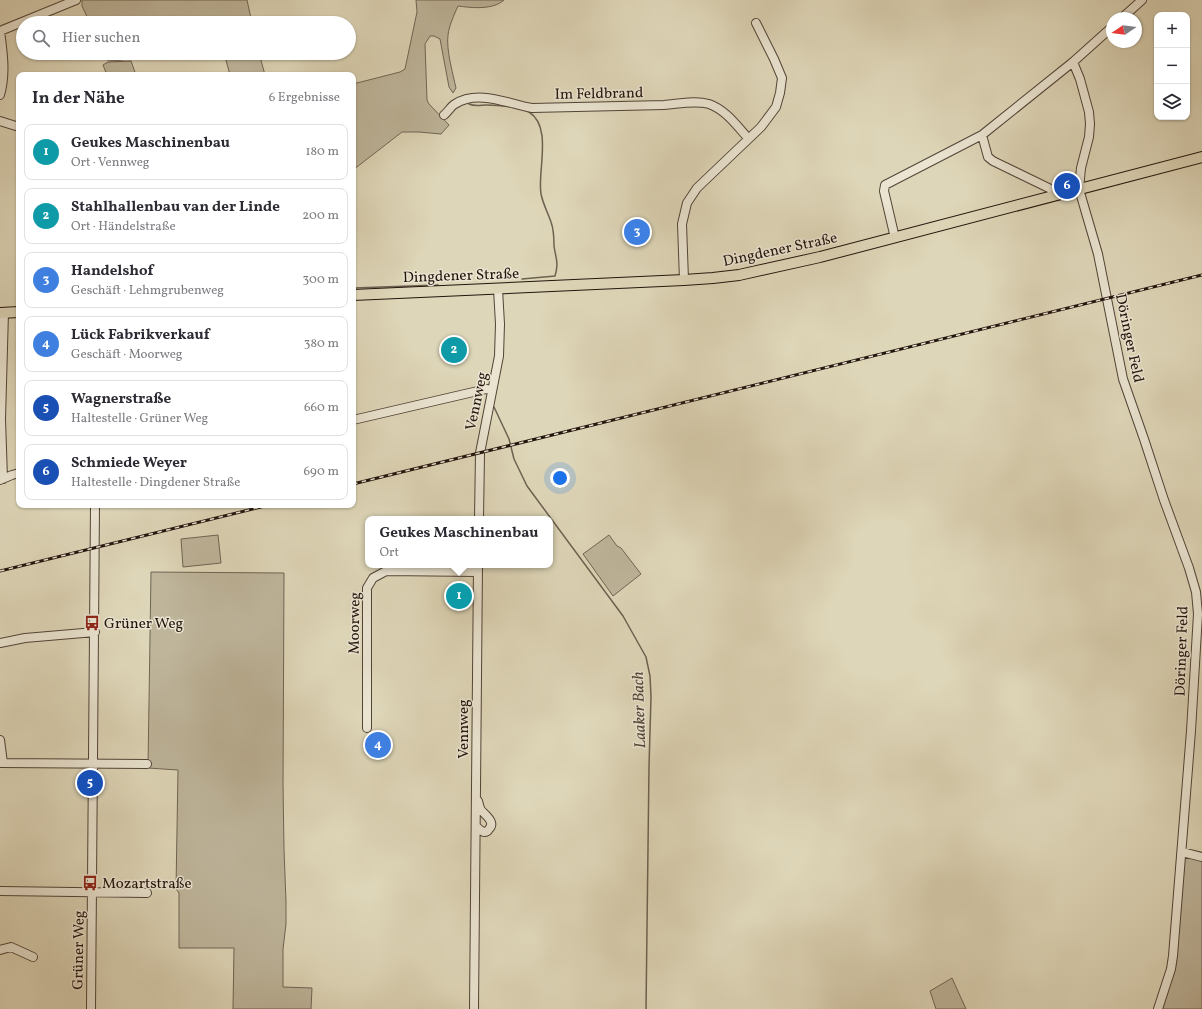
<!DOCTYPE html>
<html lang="de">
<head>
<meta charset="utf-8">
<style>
  :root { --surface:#fff; --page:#f2f2f3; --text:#2b2b33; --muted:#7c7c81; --line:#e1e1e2; --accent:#8f2418 }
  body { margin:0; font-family:Vollkorn,serif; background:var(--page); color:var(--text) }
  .controls { position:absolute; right:12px; top:12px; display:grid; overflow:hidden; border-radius:8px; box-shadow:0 1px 3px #0004 }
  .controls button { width:36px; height:36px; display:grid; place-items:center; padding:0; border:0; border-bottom:1px solid var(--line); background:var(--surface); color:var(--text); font:20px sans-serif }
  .compass { position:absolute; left:1106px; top:12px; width:36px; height:36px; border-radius:50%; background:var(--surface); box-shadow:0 1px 3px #0004; rotate:257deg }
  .you { position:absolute; left:560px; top:478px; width:14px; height:14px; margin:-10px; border:3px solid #fff; border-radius:50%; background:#1a73e8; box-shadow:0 0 0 6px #1a73e833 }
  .badge { display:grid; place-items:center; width:26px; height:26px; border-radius:50%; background:var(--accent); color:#fff; font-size:13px; font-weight:700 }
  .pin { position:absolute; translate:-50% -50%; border:2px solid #fff; box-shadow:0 1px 4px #0006 }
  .popup { position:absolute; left:365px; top:516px; width:188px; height:52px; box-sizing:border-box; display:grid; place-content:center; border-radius:8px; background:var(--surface); filter:drop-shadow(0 1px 3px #0005); font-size:13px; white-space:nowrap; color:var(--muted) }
  .popup b { font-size:15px; color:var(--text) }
  .popup::after { content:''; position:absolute; left:50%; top:100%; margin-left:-8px; border:8px solid transparent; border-top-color:var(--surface) }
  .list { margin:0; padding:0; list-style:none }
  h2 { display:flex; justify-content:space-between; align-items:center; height:52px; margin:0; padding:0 16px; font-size:17px }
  h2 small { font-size:13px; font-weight:400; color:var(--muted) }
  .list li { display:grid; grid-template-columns:26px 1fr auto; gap:12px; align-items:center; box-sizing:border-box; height:56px; margin:0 8px 8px; padding:0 8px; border:1px solid var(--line); border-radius:8px }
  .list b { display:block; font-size:15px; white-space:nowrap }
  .list p { margin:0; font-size:13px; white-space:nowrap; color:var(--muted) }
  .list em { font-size:13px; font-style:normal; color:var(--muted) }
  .icon { flex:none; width:22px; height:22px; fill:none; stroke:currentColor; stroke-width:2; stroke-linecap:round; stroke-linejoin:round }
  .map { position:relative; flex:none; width:1202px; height:1009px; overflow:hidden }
  .search { position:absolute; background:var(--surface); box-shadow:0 1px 3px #0004; left:16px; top:16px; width:340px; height:44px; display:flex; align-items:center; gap:10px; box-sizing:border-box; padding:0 14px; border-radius:22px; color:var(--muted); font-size:15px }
  .panel { position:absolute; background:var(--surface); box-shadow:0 1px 3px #0004; left:16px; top:72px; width:340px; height:436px; border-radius:8px }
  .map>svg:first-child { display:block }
</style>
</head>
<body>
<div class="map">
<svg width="1202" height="1009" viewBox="0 0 1202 1009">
  <rect width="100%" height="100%" fill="#ded6b8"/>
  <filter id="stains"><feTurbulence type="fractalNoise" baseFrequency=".005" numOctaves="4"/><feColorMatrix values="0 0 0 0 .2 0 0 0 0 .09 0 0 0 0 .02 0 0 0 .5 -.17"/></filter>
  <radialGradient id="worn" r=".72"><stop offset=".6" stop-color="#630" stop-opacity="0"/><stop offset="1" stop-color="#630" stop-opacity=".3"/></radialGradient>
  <!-- green -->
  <path fill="#beb59b" stroke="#706454" d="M82,0H247L252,23H90L82,6Z
    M416,0H504C493,10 472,8 458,6C454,15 449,26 448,35C446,50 453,74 456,88L453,93L449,87L440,39L434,36H430L425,44L427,100L429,104L449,125L441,134L419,132H402L353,170V84L400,72L405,69L417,12Z
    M104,53H146C130,59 125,61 107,60Z
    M224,53H259L265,75H230Z
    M131,61L136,75H107L103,65L108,62Z
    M218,535L221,563L183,567L181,539Z
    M609,535L617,546L621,548L641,574L613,596L583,554Z
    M151,572L284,573L283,785L284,849L286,902V924L283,949V987L312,988L311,1009H233L234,948H179V893L176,889L178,770L148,768Z
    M1184,856L1202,860V1009H1161Z
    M952,978L966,1009H936L930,991Z"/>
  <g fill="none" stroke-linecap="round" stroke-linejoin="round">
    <!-- stream -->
    <path stroke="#6d6151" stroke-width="1.5" d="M469,104C475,107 481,105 487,105C498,105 519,107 529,112C553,127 537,172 541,194C543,204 548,213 551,222C554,230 554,238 554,246C556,260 559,262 555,276L522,279
      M353,288L438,285
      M494,407L509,439L514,459L527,486L623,616L646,657L650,676L651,697L649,767L646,1009"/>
    <defs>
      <path id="minor" d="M1122,18L1142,0
        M0,31L76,0
        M0,31C3,53 6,74 0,95
        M1073,62L1080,79L1089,112L1090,124L1089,137L1081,168L1079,189L1098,254L1123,379L1144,439L1164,500L1189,568L1196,592L1198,614L1191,731L1173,956L1171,969L1158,1009
        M444,115C448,112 451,106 455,104C478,89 509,104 532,108C576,107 620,106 664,105C678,104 695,100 709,104C726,110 737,126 748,138
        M0,121L19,127
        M982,135L988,157L993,161L1061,194
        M895,238L884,191L885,185L982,135L1073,62L1112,27
        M684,280L682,224L687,203L697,188L761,127L776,107L780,93L782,78L774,59L756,23
        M353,420L482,390L486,389L492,390
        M3,479L1,419L4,312
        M0,480L12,475L19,473
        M479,519L480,453L499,356L500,324L498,289
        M0,643L25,638L95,632
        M367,728V588L373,578L386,571L478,572
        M0,740L3,763
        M0,763L147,764
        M476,826C478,828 480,831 484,832C486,832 488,831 489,829C496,822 485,815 481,810C479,807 479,804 478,801
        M1182,852L1202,857
        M0,891L147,893
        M0,950L11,947L33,957
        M91,1009L95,505
        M474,1009L478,565"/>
      <path id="major" d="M353,295L684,280L713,278L739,275L820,257L1202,157
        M0,313L19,312"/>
    </defs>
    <!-- minor casing -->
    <use href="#minor" stroke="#524438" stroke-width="10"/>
    <!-- major casing -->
    <use href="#major" stroke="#23140d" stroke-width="12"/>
    <!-- minor -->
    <use href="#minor" stroke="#eae4d1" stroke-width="8"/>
    <!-- major -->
    <use href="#major" stroke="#ded6b8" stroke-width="10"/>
    <defs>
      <path id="rail" d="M353,484L1202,275
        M0,571L269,505"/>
    </defs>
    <!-- rail casing -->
    <use href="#rail" stroke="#23140d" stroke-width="3"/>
    <!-- rail -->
    <use href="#rail" stroke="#eae4d1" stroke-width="1.5" stroke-dasharray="4.5" stroke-linecap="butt"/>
  </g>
  <!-- icons -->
  <defs>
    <symbol id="bus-bare" viewBox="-9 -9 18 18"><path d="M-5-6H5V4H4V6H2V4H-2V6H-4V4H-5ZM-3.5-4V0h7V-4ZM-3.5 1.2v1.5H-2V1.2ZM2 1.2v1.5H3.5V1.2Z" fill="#8f2418" stroke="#eae4d1" stroke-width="2.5" paint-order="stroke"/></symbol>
  </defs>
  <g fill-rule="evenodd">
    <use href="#bus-bare" x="81" y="612" width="22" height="22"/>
    <use href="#bus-bare" x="79" y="872" width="22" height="22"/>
  </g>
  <g text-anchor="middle" stroke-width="3" stroke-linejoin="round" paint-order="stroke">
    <!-- street labels -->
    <g font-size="15" fill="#23140d" stroke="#eae4d1">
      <text transform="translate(599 93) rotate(-1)" y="5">Im Feldbrand</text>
      <text transform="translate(780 249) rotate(-12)" y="5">Dingdener Straße</text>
      <text transform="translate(461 275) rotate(-2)" y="5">Dingdener Straße</text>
      <text transform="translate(1130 338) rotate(78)" y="5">Döringer Feld</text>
      <text transform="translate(476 401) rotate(-78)" y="5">Vennweg</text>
      <text transform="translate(354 623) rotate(-89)" y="5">Moorweg</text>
      <text transform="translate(1181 651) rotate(-88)" y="5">Döringer Feld</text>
      <text transform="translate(463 729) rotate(-90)" y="5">Vennweg</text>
      <text transform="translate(78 950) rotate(-89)" y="5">Grüner Weg</text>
    </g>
    <!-- poi labels -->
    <g font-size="15" fill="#23140d" stroke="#eae4d1" text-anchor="start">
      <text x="104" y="628">Grüner Weg</text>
      <text x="102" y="888">Mozartstraße</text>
    </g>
    <!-- water labels -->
    <g font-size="16" font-style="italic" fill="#54473a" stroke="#eae4d1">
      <text transform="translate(638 710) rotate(-92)" y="6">Laaker Bach</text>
    </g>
  </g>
  <rect width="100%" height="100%" filter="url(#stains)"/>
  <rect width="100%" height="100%" fill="url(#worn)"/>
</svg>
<div class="controls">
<button>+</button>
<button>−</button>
<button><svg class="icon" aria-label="layers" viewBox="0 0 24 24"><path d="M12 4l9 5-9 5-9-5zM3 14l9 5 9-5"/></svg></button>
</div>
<svg class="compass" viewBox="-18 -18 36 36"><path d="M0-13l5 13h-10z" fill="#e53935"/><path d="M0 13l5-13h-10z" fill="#7c7c81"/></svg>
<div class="you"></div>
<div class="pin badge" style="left:459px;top:596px;background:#0f9aa8">1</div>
<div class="popup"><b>Geukes Maschinenbau</b>Ort</div>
<div class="pin badge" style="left:454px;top:350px;background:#0f9aa8">2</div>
<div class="pin badge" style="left:637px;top:232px;background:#3f7fe0">3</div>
<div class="pin badge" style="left:378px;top:745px;background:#3f7fe0">4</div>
<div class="pin badge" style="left:90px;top:783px;background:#1a4fb4">5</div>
<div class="pin badge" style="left:1067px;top:186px;background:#1a4fb4">6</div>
<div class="search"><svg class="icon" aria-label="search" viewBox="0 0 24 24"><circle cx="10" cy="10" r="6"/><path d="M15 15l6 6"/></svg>Hier suchen</div>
<section class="panel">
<h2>In der Nähe<small>6 Ergebnisse</small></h2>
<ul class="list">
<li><span class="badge" style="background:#0f9aa8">1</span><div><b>Geukes Maschinenbau</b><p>Ort · Vennweg</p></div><em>180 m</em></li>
<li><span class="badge" style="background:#0f9aa8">2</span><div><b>Stahlhallenbau van der Linde</b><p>Ort · Händelstraße</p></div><em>200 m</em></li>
<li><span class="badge" style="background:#3f7fe0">3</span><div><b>Handelshof</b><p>Geschäft · Lehmgrubenweg</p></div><em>300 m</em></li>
<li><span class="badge" style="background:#3f7fe0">4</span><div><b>Lück Fabrikverkauf</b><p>Geschäft · Moorweg</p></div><em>380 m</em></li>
<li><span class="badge" style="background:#1a4fb4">5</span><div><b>Wagnerstraße</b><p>Haltestelle · Grüner Weg</p></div><em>660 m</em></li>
<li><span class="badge" style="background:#1a4fb4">6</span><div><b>Schmiede Weyer</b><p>Haltestelle · Dingdener Straße</p></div><em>690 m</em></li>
</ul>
</section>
</div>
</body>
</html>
